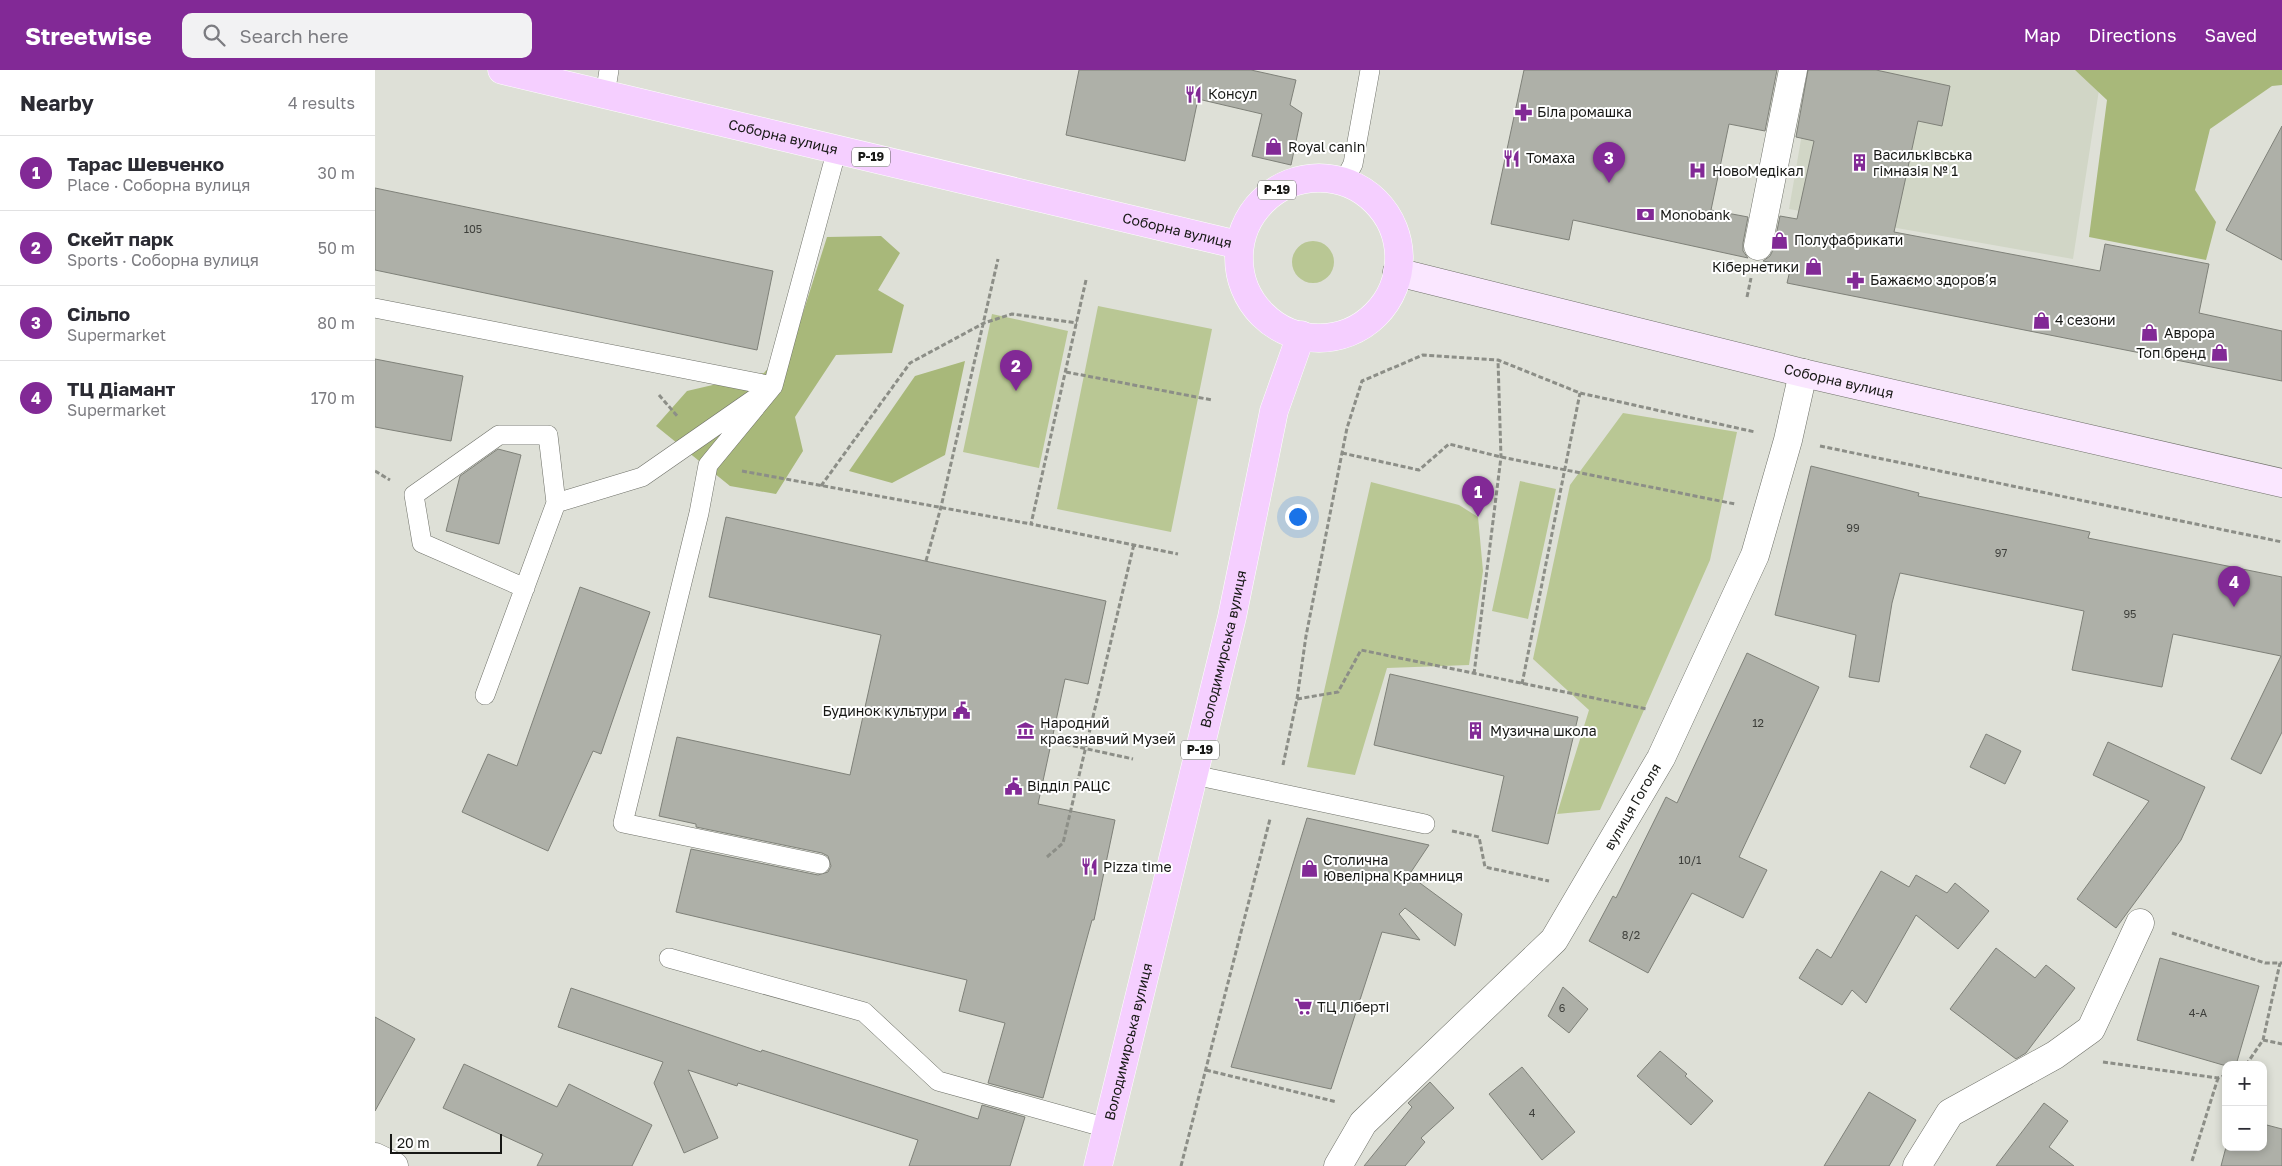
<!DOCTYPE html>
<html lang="en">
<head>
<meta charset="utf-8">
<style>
  :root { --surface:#fff; --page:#f2f2f3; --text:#2b2b33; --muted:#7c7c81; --line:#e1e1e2; --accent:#822996 }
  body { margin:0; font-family:"Golos Text",sans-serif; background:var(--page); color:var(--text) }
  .controls { position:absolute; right:15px; bottom:15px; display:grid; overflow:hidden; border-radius:10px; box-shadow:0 2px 8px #0003 }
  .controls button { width:45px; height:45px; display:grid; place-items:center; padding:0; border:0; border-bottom:1px solid var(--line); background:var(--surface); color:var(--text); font:25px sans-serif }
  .scale { position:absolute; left:15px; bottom:12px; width:112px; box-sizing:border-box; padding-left:5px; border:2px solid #171815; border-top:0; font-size:14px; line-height:18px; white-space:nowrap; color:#171815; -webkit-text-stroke:4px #fff; paint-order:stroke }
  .you { position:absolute; left:922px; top:446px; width:18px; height:18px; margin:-12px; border:4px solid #fff; border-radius:50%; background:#1a73e8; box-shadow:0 0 0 8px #1a73e833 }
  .badge { display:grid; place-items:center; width:32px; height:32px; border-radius:50%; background:var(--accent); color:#fff; font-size:16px; font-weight:700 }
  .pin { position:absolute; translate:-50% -41px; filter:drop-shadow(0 1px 2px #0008) }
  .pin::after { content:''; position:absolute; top:26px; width:18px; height:15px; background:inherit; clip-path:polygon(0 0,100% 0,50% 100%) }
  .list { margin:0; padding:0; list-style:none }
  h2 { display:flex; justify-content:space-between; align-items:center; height:65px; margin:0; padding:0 20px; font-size:21px }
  h2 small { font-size:16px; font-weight:400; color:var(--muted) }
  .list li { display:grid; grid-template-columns:32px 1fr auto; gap:15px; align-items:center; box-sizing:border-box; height:75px; padding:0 20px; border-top:1px solid var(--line) }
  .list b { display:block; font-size:19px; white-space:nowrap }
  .list p { margin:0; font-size:16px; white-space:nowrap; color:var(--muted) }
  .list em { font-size:16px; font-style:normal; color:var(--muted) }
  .icon { flex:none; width:28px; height:28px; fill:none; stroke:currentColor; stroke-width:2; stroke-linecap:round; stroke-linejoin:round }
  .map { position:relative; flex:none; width:1907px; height:1096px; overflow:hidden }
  header { display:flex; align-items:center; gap:30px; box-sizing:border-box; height:70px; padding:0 25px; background:var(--accent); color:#fff }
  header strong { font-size:24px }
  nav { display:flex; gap:28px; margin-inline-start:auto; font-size:18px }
  .search { width:350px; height:45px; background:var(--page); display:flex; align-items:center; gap:12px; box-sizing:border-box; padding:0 18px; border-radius:10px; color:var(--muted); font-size:19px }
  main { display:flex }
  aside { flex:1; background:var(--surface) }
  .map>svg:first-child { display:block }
</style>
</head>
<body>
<header>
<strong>Streetwise</strong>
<div class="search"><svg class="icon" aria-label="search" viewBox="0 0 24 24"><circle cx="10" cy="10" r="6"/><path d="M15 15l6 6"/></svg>Search here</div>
<nav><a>Map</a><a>Directions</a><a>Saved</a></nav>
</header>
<main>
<aside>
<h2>Nearby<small>4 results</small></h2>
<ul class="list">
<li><span class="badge">1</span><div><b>Тарас Шевченко</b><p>Place · Соборна вулиця</p></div><em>30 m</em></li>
<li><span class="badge">2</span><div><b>Скейт парк</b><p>Sports · Соборна вулиця</p></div><em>50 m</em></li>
<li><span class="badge">3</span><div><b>Сільпо</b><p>Supermarket</p></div><em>80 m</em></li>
<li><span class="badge">4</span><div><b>ТЦ Діамант</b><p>Supermarket</p></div><em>170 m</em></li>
</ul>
</aside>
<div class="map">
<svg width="1907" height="1096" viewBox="0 0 1907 1096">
  <rect width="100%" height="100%" fill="#dee0d7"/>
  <!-- built -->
  <path fill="#d1d6c6" d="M1438,0H1700L1724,20L1698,189L1414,139Z"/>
  <!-- green -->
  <path fill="#b9c794" d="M917 192a21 21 0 1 1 42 0a21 21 0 1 1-42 0Z
    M723,236L837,259L796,462L682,439Z
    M617,244L693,261L664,398L588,382Z
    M1248,343L1362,362L1335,490L1225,740L1182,744L1214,640L1158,589L1195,415Z
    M1145,411L1181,419L1153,549L1117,541Z
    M996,412L1084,435L1103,447L1108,501L1094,595L1012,598L980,705L932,697Z"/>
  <!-- forest -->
  <path fill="#a8b87a" d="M1700,0H1907V15L1897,16L1835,59L1820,120L1841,152L1831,190L1714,167L1732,30Z
    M506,166L525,183L503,220L529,235L517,283L461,285L420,347L428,381L401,424L355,416L281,356L312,321L389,303L421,265L452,167Z
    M590,291L570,385L517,413L474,401L540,306Z"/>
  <!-- building -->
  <path fill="#aeb0a8" stroke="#7f8179" d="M704,0H876L921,10L915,35L927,43L916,95L877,86L887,44L823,29L810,91L691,65Z
    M1149,0H1402L1390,61L1354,54L1336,140L1373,147L1368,173V181L1373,188L1198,150L1194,170L1116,154Z
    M1433,0H1501L1575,16L1567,56L1543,51L1519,162L1725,201L1730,174L1834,194L1824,243L1907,261V311L1412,213L1416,196L1388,191L1395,186L1398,180L1405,146L1422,149L1439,71L1421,67Z
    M1907,56V190L1851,160Z
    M0,118L398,201L382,280L0,200Z
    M0,289L88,306L76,371L0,357Z
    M123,379L146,385L124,474L71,461L85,406Z
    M1436,396L1544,423L1543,426L1715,462L1713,468L1907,507V662L1886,704L1856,689L1906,586L1798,564L1787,617L1697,600L1709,541L1525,503L1517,533L1504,612L1474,607L1481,565L1400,545Z
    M351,447L731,531L713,614L690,609L663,734L740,750L719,850H717L668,1028L613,1013L630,953L584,941L592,910L301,842L316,779L443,805L453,802L456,796L453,786L447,783L321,757V754L284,746L302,667L475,705L506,565L334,527Z
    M205,517L275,542L226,684L218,681L173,781L87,742L113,684L142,696Z
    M1372,583L1444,617L1364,787L1392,800L1368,848L1317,823L1273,903L1214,871L1238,826L1241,828L1291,727L1302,733Z
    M1015,604L1203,647L1173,774L1117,761L1129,706L999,675Z
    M1611,664L1646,681L1630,714L1595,697Z
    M1733,672L1830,717L1806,770L1741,858L1702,829L1774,731L1718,705Z
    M932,748L1054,775L1034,805L1087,844L1080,876L1030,838L1024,844L1045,870L1007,862L956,1019L856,997Z
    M1506,801L1534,817L1541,805L1572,823L1580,813L1614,841L1583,879L1541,845L1491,933L1477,920L1467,935L1424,908L1442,879L1456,888Z
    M1621,878L1660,908L1671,895L1700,918L1651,983L1641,989L1575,939Z
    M1785,888L1884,916L1861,995H1848L1762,970Z
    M1188,917L1213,939L1194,963L1173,946Z
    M196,918L386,982L387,980L603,1049L607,1035L650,1047L635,1096H534L543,1070L363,1013L362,1016L313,1000L343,1068L309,1083L279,1013L288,992L183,957Z
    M0,947L40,969L0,1041Z
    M1285,981L1312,1004L1310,1006L1338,1031L1316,1055L1262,1006Z
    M89,994L182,1037L194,1014L277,1055L257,1096H162L168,1084L68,1038Z
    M1147,997L1200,1062L1167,1090L1114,1024Z
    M1055,1012L1079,1038L1046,1068L1050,1072L1030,1096H989L1037,1037L1033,1033Z
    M1494,1022L1541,1050L1514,1096H1449Z
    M1669,1033L1693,1051L1674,1077L1699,1096H1621Z
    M1888,1054L1907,1059V1096H1846L1851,1077H1888Z"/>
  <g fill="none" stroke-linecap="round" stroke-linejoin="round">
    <defs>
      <path id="service" d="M230,25L234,0
        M969,111L978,94L995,0
        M0,238L398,316L333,395L324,443L248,753L445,794
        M150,518L47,473L39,425L124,365H173L181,433
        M110,625L181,433L267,407L398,316L462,79
        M819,705L1050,754
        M294,888L489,942L563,1011L732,1058"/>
      <g id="minor">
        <path d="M1383,176L1418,0"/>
        <path d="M0,1087L19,1096"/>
        <path id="s1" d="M963,1096L988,1053L1179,870L1286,688L1380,485L1413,370L1428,303"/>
        <path d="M1542,1096L1575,1043L1680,985L1716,959L1765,853"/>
      </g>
      <g id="secondary">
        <path id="s2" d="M1022,202L1428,303L1907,413"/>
      </g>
      <g id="primary">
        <path id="s3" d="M127,0L864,175"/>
        <circle cx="944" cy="188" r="80"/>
        <path id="s4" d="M723,1096L857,547L899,341L926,265"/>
      </g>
    </defs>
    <!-- service casing -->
    <use href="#service" stroke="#6f7169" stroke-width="20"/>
    <!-- minor casing -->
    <use href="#minor" stroke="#6f7169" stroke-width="29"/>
    <!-- secondary casing -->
    <use href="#secondary" stroke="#6f7169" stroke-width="29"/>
    <!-- primary casing -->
    <use href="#primary" stroke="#fff" stroke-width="29"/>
    <!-- path -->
    <path stroke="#8c8e87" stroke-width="3" stroke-dasharray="5 2.5" stroke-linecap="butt" d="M711,210L656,454L803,484
      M1372,227L1376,208
      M691,302L837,330
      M284,325L303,347
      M1445,376L1907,472
      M967,383L1044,400L1074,374L1126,387L1360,434
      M0,401L15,410
      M367,401L656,454
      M446,416L535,293L609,253L637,244L702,253
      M551,491L566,437L623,189
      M1099,604L1126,387L1123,290
      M1147,614L1205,323
      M922,629L963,622L986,580L1272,639
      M676,671L758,689
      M908,695L922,629L931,566L967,383L972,358L987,311L1048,285L1123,290L1205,323L1380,362
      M1077,761L1104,767L1110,797L1174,811
      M672,787L688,773L759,474
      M1797,863L1890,893H1907
      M1888,970L1907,974
      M1728,992L1843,1008L1851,1005
      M1871,995L1888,970L1905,893
      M831,1000L962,1032
      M1817,1091L1843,1008
      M806,1096L895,749"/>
    <!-- service -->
    <use href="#service" stroke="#fff" stroke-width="19"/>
    <!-- minor -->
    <use href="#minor" stroke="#fff" stroke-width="28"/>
    <!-- secondary -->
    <use href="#secondary" stroke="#fae7ff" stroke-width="28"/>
    <!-- primary -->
    <use href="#primary" stroke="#f5cfff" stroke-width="28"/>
  </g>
  <!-- icons -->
  <defs>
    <symbol id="restaurant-bare" viewBox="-9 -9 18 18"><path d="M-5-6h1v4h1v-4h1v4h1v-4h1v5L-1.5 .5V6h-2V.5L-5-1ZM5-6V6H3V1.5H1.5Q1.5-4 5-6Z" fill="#822996" stroke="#fff" stroke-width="2.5" paint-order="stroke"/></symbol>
    <symbol id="pharmacy-bare" viewBox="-9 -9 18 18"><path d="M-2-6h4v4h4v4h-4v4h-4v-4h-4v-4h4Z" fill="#822996" stroke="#fff" stroke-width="2.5" paint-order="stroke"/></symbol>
    <symbol id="shop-bare" viewBox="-9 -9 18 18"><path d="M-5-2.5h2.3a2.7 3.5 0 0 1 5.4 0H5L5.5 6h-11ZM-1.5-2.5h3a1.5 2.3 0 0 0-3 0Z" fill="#822996" stroke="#fff" stroke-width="2.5" paint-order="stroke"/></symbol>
    <symbol id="building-bare" viewBox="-9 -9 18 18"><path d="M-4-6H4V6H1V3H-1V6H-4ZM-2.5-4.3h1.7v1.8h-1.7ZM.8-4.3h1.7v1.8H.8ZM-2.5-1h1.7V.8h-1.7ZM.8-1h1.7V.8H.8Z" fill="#822996" stroke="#fff" stroke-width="2.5" paint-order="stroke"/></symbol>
    <symbol id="hospital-bare" viewBox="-9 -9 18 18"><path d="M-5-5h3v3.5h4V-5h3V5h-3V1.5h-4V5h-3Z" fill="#822996" stroke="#fff" stroke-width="2.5" paint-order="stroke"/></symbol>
    <symbol id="bank-bare" viewBox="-9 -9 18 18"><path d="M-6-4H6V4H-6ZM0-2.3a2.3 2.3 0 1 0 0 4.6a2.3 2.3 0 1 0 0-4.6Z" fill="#822996" stroke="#fff" stroke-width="2.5" paint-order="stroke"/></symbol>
    <symbol id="civic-bare" viewBox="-9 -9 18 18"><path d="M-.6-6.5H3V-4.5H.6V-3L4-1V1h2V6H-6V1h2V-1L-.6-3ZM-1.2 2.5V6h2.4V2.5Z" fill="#822996" stroke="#fff" stroke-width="2.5" paint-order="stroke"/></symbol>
    <symbol id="museum-bare" viewBox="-9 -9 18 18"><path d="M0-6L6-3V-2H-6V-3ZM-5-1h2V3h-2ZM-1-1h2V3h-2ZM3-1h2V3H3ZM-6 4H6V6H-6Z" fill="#822996" stroke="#fff" stroke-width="2.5" paint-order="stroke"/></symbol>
    <symbol id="supermarket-bare" viewBox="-9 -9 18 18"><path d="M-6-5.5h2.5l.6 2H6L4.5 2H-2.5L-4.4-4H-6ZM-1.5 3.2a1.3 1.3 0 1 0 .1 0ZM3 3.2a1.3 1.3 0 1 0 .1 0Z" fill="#822996" stroke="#fff" stroke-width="2.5" paint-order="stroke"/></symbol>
  </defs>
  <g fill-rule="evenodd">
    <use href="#restaurant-bare" x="806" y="12" width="25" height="25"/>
    <use href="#pharmacy-bare" x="1136" y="30" width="25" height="25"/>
    <use href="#shop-bare" x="886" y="64" width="25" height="25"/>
    <use href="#restaurant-bare" x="1124" y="76" width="25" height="25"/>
    <use href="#building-bare" x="1472" y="80" width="25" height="25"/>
    <use href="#hospital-bare" x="1310" y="88" width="25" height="25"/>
    <use href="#bank-bare" x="1258" y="132" width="25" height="25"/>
    <use href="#shop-bare" x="1392" y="158" width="25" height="25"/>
    <use href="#shop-bare" x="1426" y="184" width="25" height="25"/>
    <use href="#pharmacy-bare" x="1468" y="198" width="25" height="25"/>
    <use href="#shop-bare" x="1654" y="238" width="25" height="25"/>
    <use href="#shop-bare" x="1762" y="250" width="25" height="25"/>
    <use href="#shop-bare" x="1832" y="270" width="25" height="25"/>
    <use href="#civic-bare" x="574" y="628" width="25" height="25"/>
    <use href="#museum-bare" x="638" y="648" width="25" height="25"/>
    <use href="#building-bare" x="1088" y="648" width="25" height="25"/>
    <use href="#civic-bare" x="626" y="704" width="25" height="25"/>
    <use href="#restaurant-bare" x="702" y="784" width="25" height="25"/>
    <use href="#shop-bare" x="922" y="786" width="25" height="25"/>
    <use href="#supermarket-bare" x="916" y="924" width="25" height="25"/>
  </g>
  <g text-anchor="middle" stroke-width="4" stroke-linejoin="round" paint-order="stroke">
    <!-- number labels -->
    <g font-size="11" fill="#3d3e3a">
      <text x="98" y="163">105</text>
      <text x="1478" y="462">99</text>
      <text x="1626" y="487">97</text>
      <text x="1755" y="548">95</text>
      <text x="1383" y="657">12</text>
      <text x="1315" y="794">10/1</text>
      <text x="1256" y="869">8/2</text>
      <text x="1187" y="942">6</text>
      <text x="1823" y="947">4-А</text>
      <text x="1157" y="1047">4</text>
    </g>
    <!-- shield labels -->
    <g fill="#fff" stroke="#5d5d5b" stroke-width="1">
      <rect x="477" y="77.5" width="38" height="19" rx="4"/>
      <rect x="883" y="110.5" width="38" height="19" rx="4"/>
      <rect x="806" y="670.5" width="38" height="19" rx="4"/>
    </g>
    <g font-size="12" font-weight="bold" fill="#171815">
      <text x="496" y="91">Р-19</text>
      <text x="902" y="124">Р-19</text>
      <text x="825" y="684">Р-19</text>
    </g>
    <!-- poi labels -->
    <g font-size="14" fill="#171815" stroke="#fff" text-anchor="start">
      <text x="833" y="29">Консул</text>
      <text x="1162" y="47">Біла ромашка</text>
      <text x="913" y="82">Royal canin</text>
      <text x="1498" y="90">Васильківська<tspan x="1498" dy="16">гімназія № 1</tspan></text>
      <text x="1151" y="93">Томаха</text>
      <text x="1337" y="106">НовоМедікал</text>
      <text x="1285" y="150">Monobank</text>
      <text x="1419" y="175">Полуфабрикати</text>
      <text x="1424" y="202" text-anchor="end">Кібернетики</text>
      <text x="1495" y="215">Бажаємо здоровʼя</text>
      <text x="1680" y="255">4 сезони</text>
      <text x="1789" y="268">Аврора</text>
      <text x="1831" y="288" text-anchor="end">Топ бренд</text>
      <text x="572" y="646" text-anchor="end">Будинок культури</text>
      <text x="665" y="658">Народний<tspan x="665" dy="16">краєзнавчий Музей</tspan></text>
      <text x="1115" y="666">Музична школа</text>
      <text x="652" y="721">Відділ РАЦС</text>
      <text x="948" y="795">Столична<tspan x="948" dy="16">Ювелірна Крамниця</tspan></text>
      <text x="728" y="802">Pizza time</text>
      <text x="942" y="942">ТЦ Ліберті</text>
    </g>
    <!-- street labels -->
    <g font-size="14" fill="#171815" stroke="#fff">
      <text dy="5" stroke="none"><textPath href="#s3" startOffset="289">Соборна вулиця</textPath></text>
      <text dy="5" stroke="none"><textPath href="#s3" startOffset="694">Соборна вулиця</textPath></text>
      <text dy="5" stroke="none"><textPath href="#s2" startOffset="455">Соборна вулиця</textPath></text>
      <text dy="5" stroke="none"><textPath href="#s4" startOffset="532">Володимирська вулиця</textPath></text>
      <text dy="5" stroke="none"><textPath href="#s1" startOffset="469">вулиця Гоголя</textPath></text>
      <text dy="5" stroke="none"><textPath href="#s4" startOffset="128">Володимирська вулиця</textPath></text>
    </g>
  </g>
</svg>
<div class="controls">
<button>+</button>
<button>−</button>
</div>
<div class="scale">20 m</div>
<div class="you"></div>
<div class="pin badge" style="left:1103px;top:447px">1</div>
<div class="pin badge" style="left:641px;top:321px">2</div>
<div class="pin badge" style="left:1234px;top:113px">3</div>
<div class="pin badge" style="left:1859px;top:537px">4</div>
</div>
</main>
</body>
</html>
